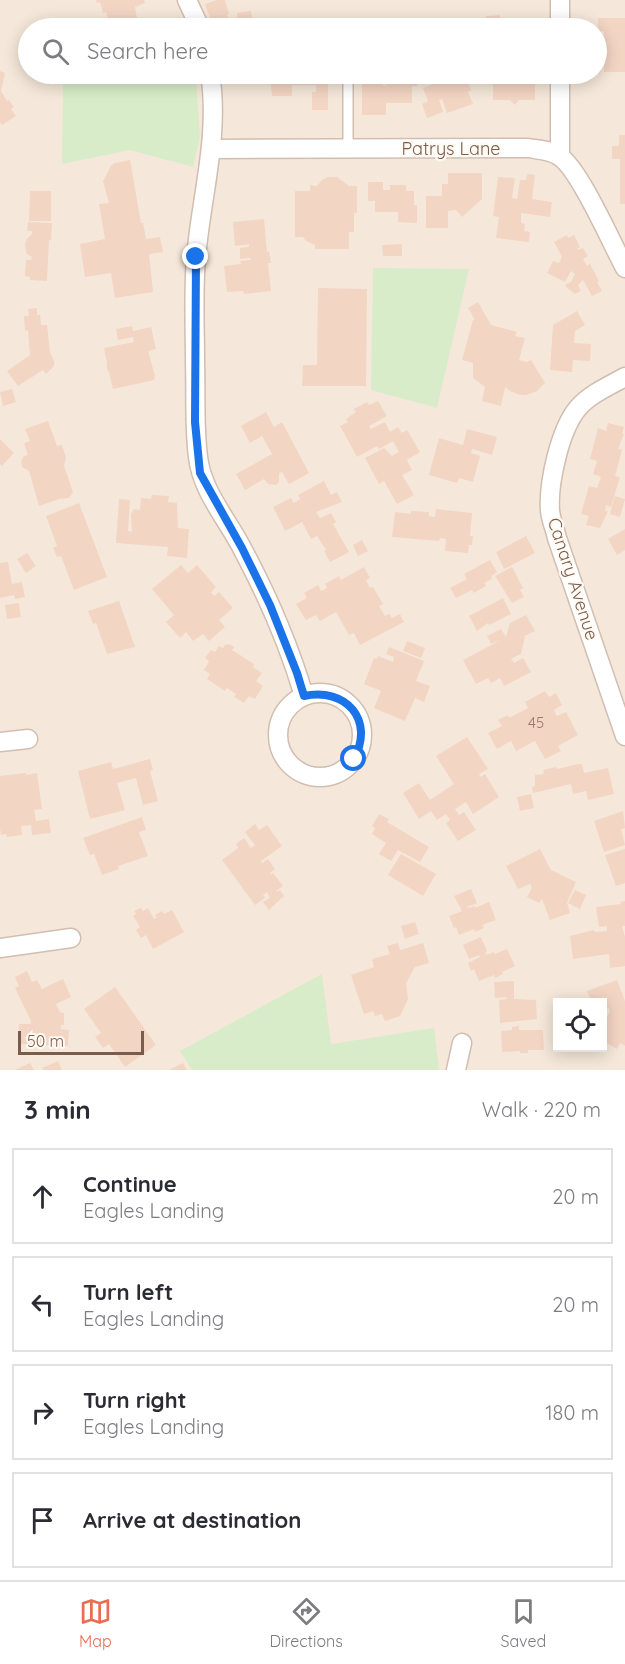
<!DOCTYPE html>
<html lang="en">
<head>
<meta charset="utf-8">
<style>
  :root { --surface:#fff; --page:#f7f7f7; --text:#2b2b33; --muted:#7c7c81; --line:#e1e1e2; --accent:#e76f51 }
  body { margin:0; font-family:Quicksand,sans-serif; background:var(--page); color:var(--text) }
  .controls { position:absolute; right:18px; bottom:18px; display:grid; overflow:hidden; border-radius:0px; box-shadow:0 3px 15px #0003 }
  .controls button { width:54px; height:54px; display:grid; place-items:center; padding:0; border:0; border-bottom:2px solid var(--line); background:var(--surface); color:var(--text); font:30px sans-serif }
  .scale { position:absolute; left:18px; bottom:15px; width:126px; box-sizing:border-box; padding-left:6px; border:3px solid #7a5c4d; border-top:0; font-size:16px; line-height:21px; white-space:nowrap; color:#7a5c4d; -webkit-text-stroke:4px #fffaf3; paint-order:stroke }
  .stop { position:absolute; width:18px; height:18px; margin:-14px; border:4px solid #1a73e8; border-radius:50%; background:#fff }
  .stop.end { background:#1a73e8; border-color:#fff; box-shadow:0 2px 6px #0008 }
  .list { margin:0; padding:0; list-style:none }
  h2 { display:flex; justify-content:space-between; align-items:center; height:78px; margin:0; padding:0 24px; font-size:26px }
  h2 small { font-size:20px; font-weight:400; color:var(--muted) }
  .list li { display:grid; grid-template-columns:39px 1fr auto; gap:18px; align-items:center; box-sizing:border-box; height:96px; margin:0 12px 12px; padding:0 12px; border:2px solid var(--line); border-radius:0px }
  .list b { display:block; font-size:22px; white-space:nowrap }
  .list p { margin:0; font-size:20px; white-space:nowrap; color:var(--muted) }
  .list em { font-size:20px; font-style:normal; color:var(--muted) }
  .icon { flex:none; width:33px; height:33px; fill:none; stroke:currentColor; stroke-width:2; stroke-linecap:round; stroke-linejoin:round }
  .map { position:relative; flex:none; width:625px; height:1070px; overflow:hidden }
  .search { position:absolute; background:var(--surface); box-shadow:0 3px 15px #0003; left:18px; right:18px; top:18px; height:66px; display:flex; align-items:center; gap:15px; box-sizing:border-box; padding:0 21px; border-radius:33px; color:var(--muted); font-size:22px }
  .sheet { height:510px; background:var(--surface) }
  nav { display:flex; justify-content:space-around; align-items:center; box-sizing:border-box; height:84px; border-top:2px solid var(--line); background:var(--surface); font-size:16px; color:var(--muted) }
  nav a { display:grid; justify-items:center; gap:3px }
  nav .on { color:var(--accent) }
  .map>svg:first-child { display:block }
</style>
</head>
<body>
<div class="map">
<svg width="625" height="1070" viewBox="0 0 625 1070">
  <rect width="100%" height="100%" fill="#fdf6ec"/>
  <!-- residential -->
  <path fill="#f5e8da" fill-rule="evenodd" d="M0,0H625V1070H0ZM28,28H596V74H28ZM558,1002H602V1048H558Z"/>
  <!-- green -->
  <path fill="#d8ecc9" d="M63,74H138L151,78L196,79L200,136L193,167L130,150L62,164Z
    M373,268L469,269L437,408L371,390Z
    M322,974L331,1044L434,1028L439,1070H192L180,1051Z"/>
  <!-- building -->
  <path fill="#f3d5c3" d="M96,0H144L145,3L135,7L137,19L140,18L143,28H111L106,12L103,13L100,2L97,3Z
    M217,0H225L229,14L227,15L231,28H216L213,20L211,21L205,4Z
    M251,11L254,28H238L237,13Z
    M500,15V28H486V16Z
    M598,18H625V72H604V31L598,32Z
    M467,20H483V28H467Z
    M0,71L5,73L1,91L7,101L9,100L14,107L11,109L16,116L2,125L0,122Z
    M270,74H328V110H312V92H316V85H292V96H272Z
    M362,74H373L384,86L387,84H403V74H417V86H412V103H386V115H362Z
    M433,74H465L471,90L468,92L473,104L447,113L442,99L439,100L443,112L427,118L422,104L428,101L423,88L436,83Z
    M493,74H535V100H519L515,105L510,100H493Z
    M619,135H625V204H620V159H612V146H619Z
    M130,160L141,223H143L146,239L160,237L163,252L149,254L153,292L115,298L111,273L85,277L80,244L105,239L99,204L109,203L103,181L111,166L115,163Z
    M448,173H482V199L462,217L456,210L448,211V228H426V196H442V184H448Z
    M527,174L535,175L532,199L552,202L550,217L521,213V223L525,224L524,231L530,232L529,242L496,238L499,217L493,216L498,177L515,178L512,198L517,199L520,180H526Z
    M328,177H337L349,186H357V213H354V232H349V249H315V245L306,241L303,237H295V191H310V185L317,186L322,180Z
    M368,182H383V190H390V185H406V191H414V205H417V223L398,222V212H375V201H368Z
    M30,191H51V221H29Z
    M264,219L267,252L269,251L271,263H268L271,291L244,294L243,291L227,292L224,266L241,264L240,261L251,260L250,258L240,259V248L249,247V244L235,246L233,222Z
    M28,222L52,223L51,240H49L47,281L30,280V277L25,276L26,260H31L32,257L27,254L25,245L26,240L32,234V231H27Z
    M567,235L568,238L574,235L580,247L577,249L578,250L583,248L588,256L583,259L587,266L590,264L599,281L597,282L602,291L592,296L583,280L578,285L581,291L575,294L567,288L565,285L571,282L575,274L571,271L565,282L547,273L553,261L559,263L562,257L554,242Z
    M402,244V256H383L382,245Z
    M318,288L367,289L366,386H302L303,365H317Z
    M478,302L491,325L517,332L515,336L525,338L519,360L527,362L531,360L545,383L537,391L526,395H520L510,391L505,387L501,406L482,401L485,387L473,378V363L462,360L473,320H475L468,308Z
    M37,308V315H40L41,325H47L50,352L54,361V366L46,374L43,370L18,386L7,371L30,355L28,330L25,331L24,316H29L28,309Z
    M577,311L585,325L575,331L574,343L591,344L590,361L573,360L572,372L550,370L553,325Z
    M132,326L133,331L151,327L156,349L148,351L155,376L154,380L113,389L109,372L107,370V363L104,348L134,342L133,337L118,340L116,329Z
    M12,389L16,402L3,406L0,392Z
    M378,401L387,416L369,426L371,429L385,422L390,432L398,427L402,433L407,430L420,452L407,460L412,470L402,475L414,495L397,504L384,481L379,484L365,458L384,448L392,456L399,452L393,441L379,449L377,446L357,457L340,426L348,422L346,419L356,412L354,409L367,402L369,405Z
    M266,412L274,427L282,422L309,473L289,484L282,472L279,473V482L276,485L268,484L264,479L245,490L236,474L272,454L262,436L250,443L241,426Z
    M48,421L57,446L62,445L66,458L64,466L73,492L69,498L59,499L39,506L29,471L22,467L21,462L24,456L28,455L24,443L30,441L25,429Z
    M608,423L624,427L622,434H624L618,449L622,450L615,476L620,477L611,507L606,505L605,511H608L600,528L586,525L589,516L581,514L589,486L597,488L601,477L593,474L597,461L590,459L598,428L606,431Z
    M467,429L497,437L492,455L472,449L471,453L480,456L473,482L459,478L457,483L429,475L439,438L463,445Z
    M0,439L14,453L2,466L0,464Z
    M324,481L331,495L337,492L342,502L316,512L320,518L331,513L336,522L333,524L349,552L330,562L324,551L326,550L317,536L311,539L302,522L285,531L273,507L291,498L294,503L300,499L298,495Z
    M152,495L169,496L168,502L177,503L178,528L189,529L187,558L167,556L168,547L116,543L119,499L130,500L128,531L132,532L131,514L134,509L140,510L141,498L151,499Z
    M615,496L625,499L620,517L610,514Z
    M79,503L107,577L74,590L61,556L57,557L53,548L57,546L46,516Z
    M436,509L472,513L470,536H473L472,545H469L468,553L445,551L446,539L440,538L439,541L392,537L395,512L411,514V511L429,512V516L435,517Z
    M625,529V550L617,555L608,539Z
    M526,536L535,553L504,569L496,552Z
    M362,540L368,551L358,556L353,545Z
    M27,553L36,566L26,573L17,559Z
    M490,560L497,572L491,576L492,579L484,583L486,586L474,593L472,590L456,598L450,588L467,579L464,574Z
    M8,562L12,584L22,582L25,597L15,599L14,595L0,598V563Z
    M181,565L188,573L197,565L216,587L211,592L214,596L219,592L233,608L219,620L225,627L209,641L203,634L193,641L186,632L180,638L166,622L174,615L152,589Z
    M364,567L370,578L366,580L370,588L373,587L383,604L379,606L385,616L389,614L392,618L400,614L404,622L360,645L354,633L349,635L336,612L320,621L316,615L306,620L296,604L307,598L304,593L318,585L321,591L327,588L325,584L339,576L341,580Z
    M512,567L523,588L520,590L524,597L512,603L495,576Z
    M503,598L511,614L489,625L488,623L477,631L469,616Z
    M119,601L135,647L107,654L96,623L93,624L88,611Z
    M19,603L21,617L7,619L5,605Z
    M526,615L535,631L525,636L521,654L511,659L514,663L523,658L531,672L504,686L500,678L491,683L488,678L476,684L463,660L501,640L491,644L487,636L501,629L506,637L510,623Z
    M407,641L425,648L421,658L403,651Z
    M229,644L234,647L232,650L254,664L253,667L262,673L256,681L263,686L255,699L249,696L244,703L234,697L236,694L227,688L225,691L207,679L210,674L204,670L209,661L205,658L211,650L215,652L219,646L223,648L225,645Z
    M389,647L424,661L416,681L430,686L424,702L415,698L405,721L374,708L381,691L364,684L374,658L377,659L378,656L393,662L394,657L386,654Z
    M545,691L549,697L556,693L562,705L554,710L557,716L566,712L578,735L558,746L561,751L545,759L535,741L516,751L511,741L497,749L488,733L502,726L498,720L508,715L509,718L528,708L525,702Z
    M467,737L488,769L479,774L481,777L485,774L499,797L473,814L466,802L455,809L459,815L464,812L476,830L458,841L446,823L450,820L446,814L437,820L431,811L419,819L403,793L419,783L430,800L454,784L436,756Z
    M150,759L153,770L150,771L158,801L143,805L136,778L117,783L125,810L90,819L78,771L111,762L113,769Z
    M578,764H582L584,773L608,768L614,794L588,800L586,791L573,794L571,784L533,793L532,787L535,786V775L544,774L543,770L556,767L557,769Z
    M26,773V775L37,773L42,809L34,810L36,821L49,819L51,833L32,835L31,825L21,826L22,835L7,837L6,834L1,835L0,828V776Z
    M531,794L534,808L520,811L517,797Z
    M623,811L625,828L621,829L625,845L604,852L594,821Z
    M379,814L389,819L387,822L429,847L420,862L398,850L391,861L379,854L386,843L372,834L375,828L372,826Z
    M142,817L146,830L139,832L148,856L118,866L119,869L102,875L94,854L90,855L83,838Z
    M255,824L259,830L267,825L282,846L261,861L262,863L268,859L275,869L270,873L271,875L273,873L283,886L276,891L277,892L280,890L284,896L269,910L263,902L270,898L267,892L263,895L265,898L255,905L222,860L238,848L236,844L244,838L251,848L255,845L245,832Z
    M540,849L551,870L576,882L567,903L570,913L550,920L542,899L539,903L527,897L532,888L530,884L518,889L506,866Z
    M625,849V883L616,886L605,855Z
    M401,854L436,874L423,896L388,875Z
    M471,889L477,903L467,907L468,908L475,906V908L489,902L496,920L482,925L484,928L475,932L474,929L459,935L456,927L454,928L449,916L462,911L454,896Z
    M575,890L586,895L580,909L568,903Z
    M625,901V926H622L625,937V966L610,968L609,954L573,959L570,936L594,930L595,932L607,931V926L599,927L596,907L621,904L620,902Z
    M141,908L143,911L148,908L154,919L157,918L155,915L162,911L164,914L172,910L184,932L153,949L146,935L141,938L136,930L140,927L133,916L136,914L134,911Z
    M415,922L419,934L405,939L401,926Z
    M481,937L487,951L485,952L486,955L494,952L495,954L507,949L515,966L502,972L503,974L495,978L494,975L479,981L474,969L471,971L468,963L480,957L479,955L469,959L463,945Z
    M398,943L400,950L423,943L429,963L415,967L406,983L408,999L400,1016L385,1021L382,1014L375,1016L373,1011L364,1014L351,975L374,967L372,959L390,954L387,946Z
    M27,971L32,982L37,980L42,989L63,979L71,997L56,1004L60,1012L64,1013V1025H61V1029L69,1030L68,1046L19,1044V1024H30L31,1021L15,988L19,986L15,977Z
    M617,980L625,1001V1046L620,1043L617,1049L605,1042L602,1046V1018L606,1020L610,1011L609,1008L602,1011V1002H592L587,991Z
    M514,981V999L536,1000L537,1019L500,1023L499,1000L507,999V997L495,998L494,982Z
    M115,987L156,1045L125,1067L109,1044L103,1048L95,1037L101,1033L84,1009Z
    M519,1026V1030H543L544,1050H528V1053H520V1051L502,1052L501,1031L512,1030V1027Z
    M58,1061L62,1070H43L42,1068Z
    M30,1063L34,1070H15Z
    M183,1063L187,1070H169Z"/>
  <g fill="none" stroke-linecap="round" stroke-linejoin="round">
    <defs>
      <path id="service" d="M348,74V150"/>
      <path id="minor" d="M187,0L200,28
        M560,0V28
        M210,74C220,135 201,197 196,258C193,293 195,328 195,362C196,394 194,426 198,457C202,492 228,520 243,550C268,597 289,645 304,696
        M211,149L528,148C539,150 550,150 559,156C579,168 612,244 625,268
        M560,157V74
        M625,377C609,386 590,394 578,408C560,429 548,483 550,511C551,520 555,529 557,538L625,736
        M278 735a42 42 0 1 1 84 0a42 42 0 1 1-84 0Z
        M0,742L28,739
        M0,948L71,938
        M456,1070L462,1043"/>
    </defs>
    <!-- service casing -->
    <use href="#service" stroke="#d1beb0" stroke-width="12"/>
    <!-- minor casing -->
    <use href="#minor" stroke="#d1beb0" stroke-width="21"/>
    <!-- service -->
    <use href="#service" stroke="#fff" stroke-width="9"/>
    <!-- minor -->
    <use href="#minor" stroke="#fff" stroke-width="18"/>
  </g>
  <g fill="none" stroke-linecap="round" stroke-linejoin="round">
    <!-- route -->
    <path stroke="#1a73e8" stroke-width="8" d="M196,257L195,422L200,473L242,548L270,605L297,673L304,696C346,687 375,720 354,759"/>
  </g>
  <g text-anchor="middle" stroke-width="4.5" stroke-linejoin="round" paint-order="stroke">
    <!-- number labels -->
    <g font-size="15" fill="#987a6a">
      <text x="536" y="728">45</text>
    </g>
    <!-- street labels -->
    <g font-size="18" fill="#7a5c4d" stroke="#fffaf3">
      <text x="451" y="155">Patrys Lane</text>
      <text transform="translate(573 579) rotate(72)" y="6">Canary Avenue</text>
    </g>
  </g>
</svg>
<div class="controls">
<button><svg class="icon" aria-label="locate" viewBox="0 0 24 24"><circle cx="12" cy="12" r="6"/><path d="M12 2v4M12 18v4M2 12h4M18 12h4"/></svg></button>
</div>
<div class="scale">50 m</div>
<div class="stop" style="left:354px;top:759px"></div>
<div class="stop end" style="left:196px;top:257px"></div>
<div class="search"><svg class="icon" aria-label="search" viewBox="0 0 24 24"><circle cx="10" cy="10" r="6"/><path d="M15 15l6 6"/></svg>Search here</div>
</div>
<section class="sheet">
<h2>3 min<small>Walk · 220 m</small></h2>
<ul class="list">
<li><svg class="icon" aria-label="ahead" viewBox="0 0 24 24"><path d="M12 20V5M6 11l6-6 6 6"/></svg><div><b>Continue</b><p>Eagles Landing</p></div><em>20 m</em></li>
<li><svg class="icon" aria-label="left" viewBox="0 0 24 24"><path d="M17 20v-9H6M10 6l-5 5 5 5"/></svg><div><b>Turn left</b><p>Eagles Landing</p></div><em>20 m</em></li>
<li><svg class="icon" aria-label="right" viewBox="0 0 24 24"><path d="M7 20v-9h11M14 6l5 5-5 5"/></svg><div><b>Turn right</b><p>Eagles Landing</p></div><em>180 m</em></li>
<li><svg class="icon" aria-label="arrive" viewBox="0 0 24 24"><path d="M6 21V4h12l-3 4 3 4H6"/></svg><div><b>Arrive at destination</b></div></li>
</ul>
</section>
<nav>
<a class="on"><svg class="icon" aria-label="map" viewBox="0 0 24 24"><path d="M3 6l6-2 6 2 6-2v14l-6 2-6-2-6 2zM9 4v14M15 6v14"/></svg>Map</a>
<a><svg class="icon" aria-label="directions" viewBox="0 0 24 24"><path d="M12 3l9 9-9 9-9-9zM9 14v-3h6M13 9l2 2-2 2"/></svg>Directions</a>
<a><svg class="icon" aria-label="saved" viewBox="0 0 24 24"><path d="M7 4h10v16l-5-4-5 4z"/></svg>Saved</a>
</nav>
</body>
</html>
